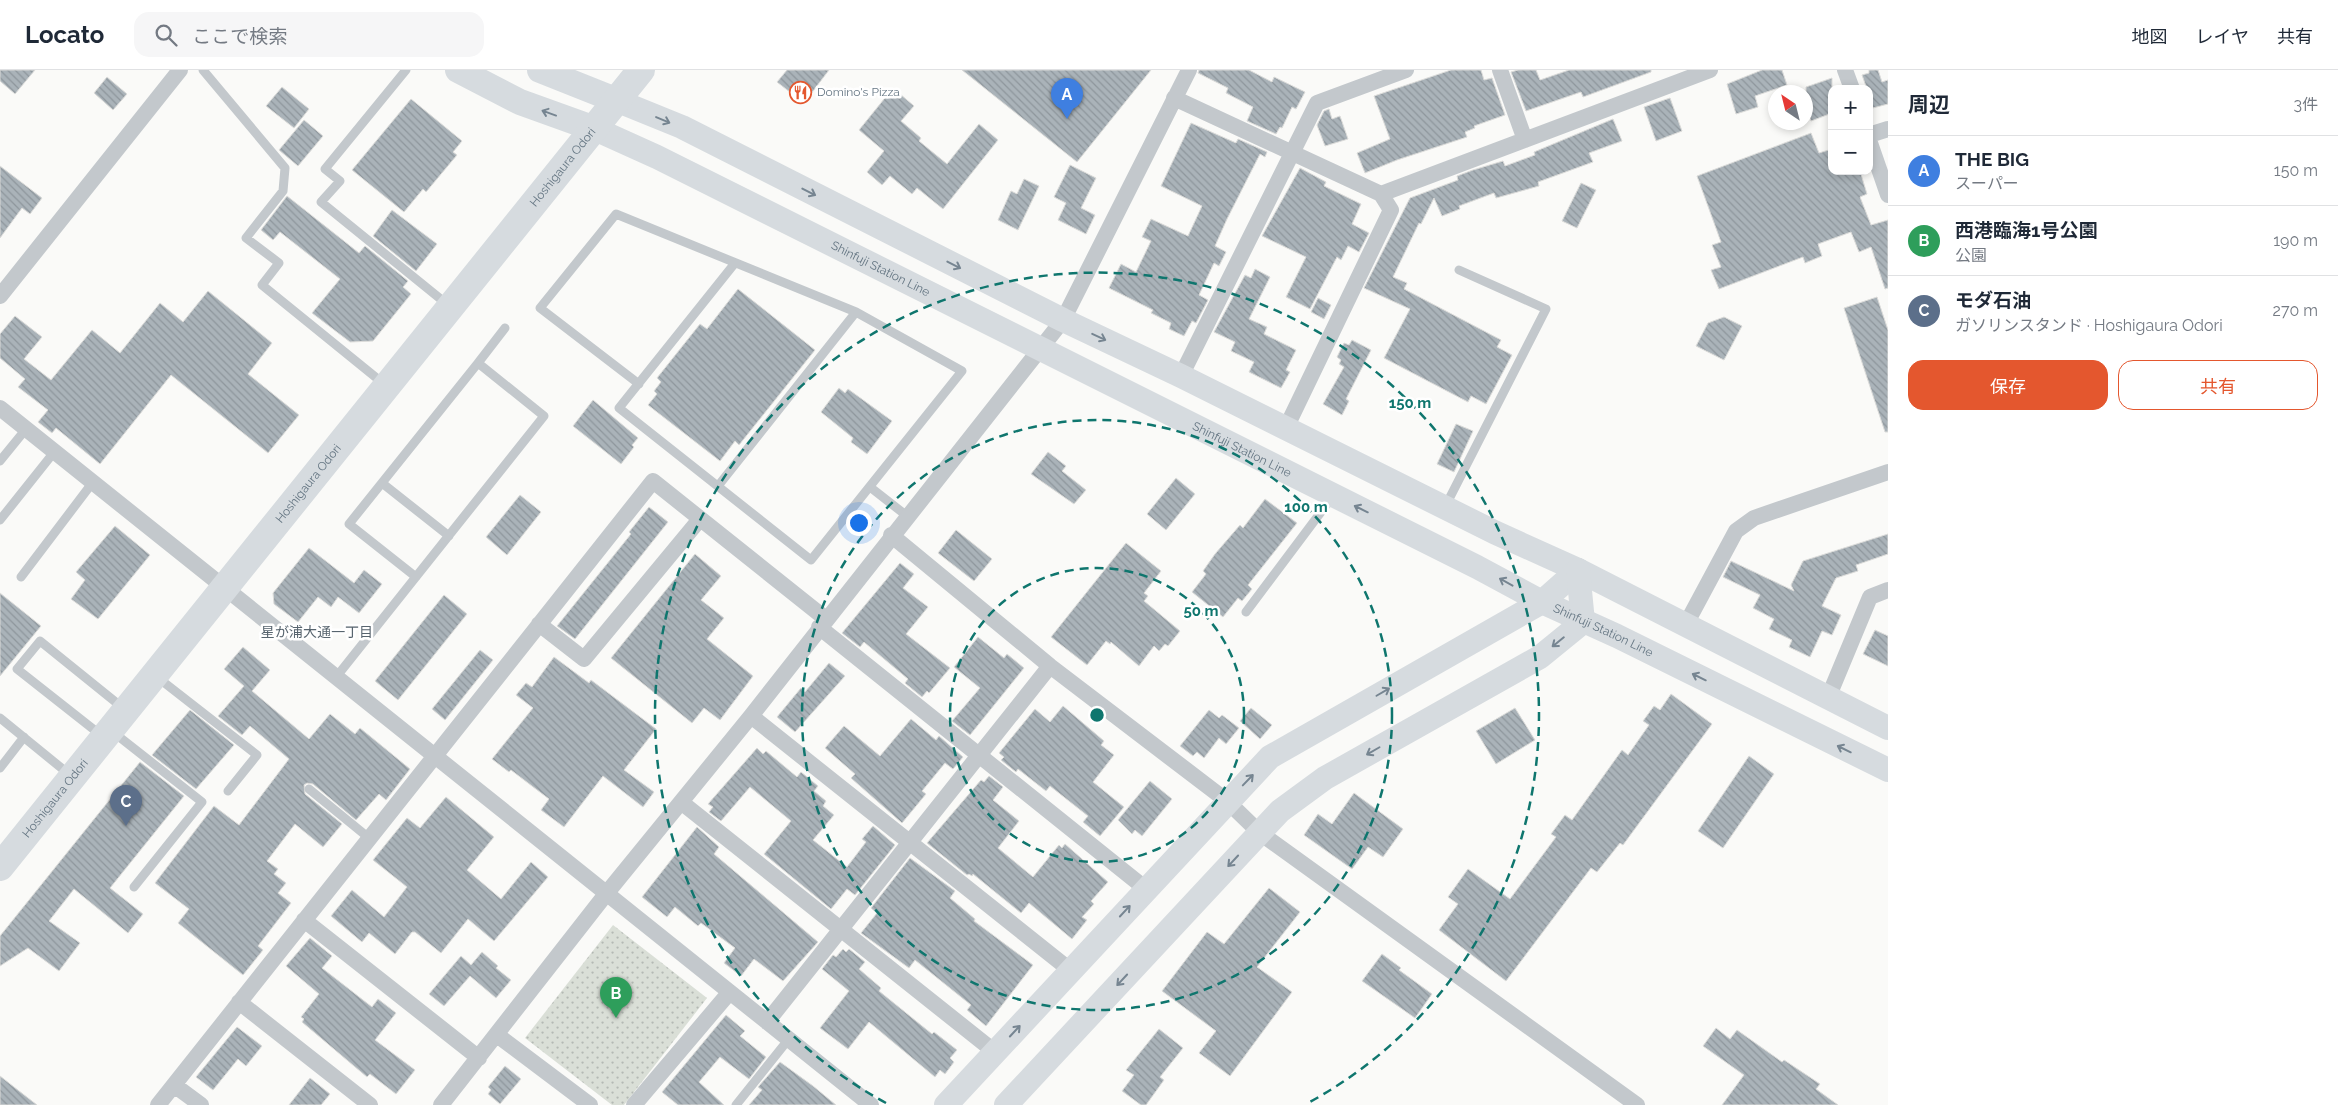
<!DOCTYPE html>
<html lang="ja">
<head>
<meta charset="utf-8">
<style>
  :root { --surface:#fff; --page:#f6f6f7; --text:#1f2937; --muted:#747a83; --line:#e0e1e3; --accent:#e4572e }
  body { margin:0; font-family:Raleway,"Noto Sans JP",sans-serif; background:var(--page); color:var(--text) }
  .controls { position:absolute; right:15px; top:15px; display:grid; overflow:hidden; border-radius:10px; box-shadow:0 2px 8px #0003 }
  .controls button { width:45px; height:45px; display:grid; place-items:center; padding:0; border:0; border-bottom:1px solid var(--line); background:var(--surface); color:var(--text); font:25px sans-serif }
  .compass { position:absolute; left:1768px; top:15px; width:45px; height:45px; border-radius:50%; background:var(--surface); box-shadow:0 2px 8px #0003; rotate:325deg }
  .you { position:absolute; left:858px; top:452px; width:18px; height:18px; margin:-12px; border:4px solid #fff; border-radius:50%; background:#1a73e8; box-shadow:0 0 0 8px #1a73e833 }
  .badge { display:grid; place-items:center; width:32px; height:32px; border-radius:50%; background:var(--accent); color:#fff; font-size:16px; font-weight:700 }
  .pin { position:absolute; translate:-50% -41px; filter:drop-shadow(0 1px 2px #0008) }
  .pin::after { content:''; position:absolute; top:26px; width:18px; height:15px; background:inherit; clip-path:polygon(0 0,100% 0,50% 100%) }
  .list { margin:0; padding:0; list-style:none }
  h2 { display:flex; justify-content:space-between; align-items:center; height:65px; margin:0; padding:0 20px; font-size:21px }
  h2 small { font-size:16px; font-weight:400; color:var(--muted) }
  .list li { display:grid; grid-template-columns:32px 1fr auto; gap:15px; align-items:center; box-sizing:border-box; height:70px; padding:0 20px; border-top:1px solid var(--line) }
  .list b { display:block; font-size:19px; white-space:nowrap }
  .list p { margin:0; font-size:16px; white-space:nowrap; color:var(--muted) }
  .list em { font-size:16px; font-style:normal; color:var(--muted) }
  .actions { display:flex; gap:10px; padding:15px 20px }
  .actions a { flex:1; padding:11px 0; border:1px solid var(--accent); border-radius:15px; text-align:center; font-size:18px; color:var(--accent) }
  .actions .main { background:var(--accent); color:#fff }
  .icon { flex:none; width:28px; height:28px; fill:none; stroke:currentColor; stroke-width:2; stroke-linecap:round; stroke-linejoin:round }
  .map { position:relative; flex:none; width:1888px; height:1035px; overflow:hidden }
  header { display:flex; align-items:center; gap:30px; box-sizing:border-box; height:70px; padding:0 25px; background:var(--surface); border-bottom:1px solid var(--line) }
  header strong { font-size:24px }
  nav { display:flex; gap:28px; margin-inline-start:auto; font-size:18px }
  .search { width:350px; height:45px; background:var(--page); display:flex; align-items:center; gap:12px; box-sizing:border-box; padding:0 18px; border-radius:15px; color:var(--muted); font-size:19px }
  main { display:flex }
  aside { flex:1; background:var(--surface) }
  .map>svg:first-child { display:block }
</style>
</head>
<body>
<header>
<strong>Locato</strong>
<div class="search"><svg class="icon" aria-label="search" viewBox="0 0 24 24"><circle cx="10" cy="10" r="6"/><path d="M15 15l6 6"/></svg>ここで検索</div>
<nav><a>地図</a><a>レイヤ</a><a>共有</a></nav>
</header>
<main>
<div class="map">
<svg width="1888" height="1035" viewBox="0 0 1888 1035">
  <defs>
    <pattern id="grass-dots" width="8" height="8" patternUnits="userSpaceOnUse" patternTransform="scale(1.25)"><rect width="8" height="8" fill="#dadfd7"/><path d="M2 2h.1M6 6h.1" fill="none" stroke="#b4b9b4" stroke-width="1.8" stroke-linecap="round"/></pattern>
    <pattern id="building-back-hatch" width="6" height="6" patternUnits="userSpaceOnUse" patternTransform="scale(1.25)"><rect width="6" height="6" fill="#aab3b9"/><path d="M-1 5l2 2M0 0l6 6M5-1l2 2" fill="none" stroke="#8e969c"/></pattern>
  </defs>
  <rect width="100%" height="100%" fill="#fafaf8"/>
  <!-- grass -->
  <path fill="url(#grass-dots)" d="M613,855L707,928L624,1035H612L525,968Z"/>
  <!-- building -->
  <path fill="url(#building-back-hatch)" stroke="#dcdcda" d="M0,0H35L15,24L0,11Z
    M787,0H829L804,33L777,12Z
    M962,0H1151L1077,92Z
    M1199,0H1249L1272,12L1274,7L1305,22L1296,39L1292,37L1282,58L1280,57L1276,64L1247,51L1253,37L1226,23L1228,18L1198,3Z
    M1451,0H1481L1484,10L1492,8L1505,45L1474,56L1475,58L1465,62L1467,67L1397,90L1365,103L1357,83L1390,69L1374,26Z
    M1518,0H1536L1540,10L1569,0H1651V2L1583,27L1581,22L1526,41L1511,2Z
    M1762,0H1782L1787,15L1755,26L1758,37L1736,44L1727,14Z
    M1869,0H1878L1882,12L1888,10V34L1869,39V19H1867L1862,5L1869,3Z
    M107,7L127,24L113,40L94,23Z
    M1832,8V43L1811,51L1806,37V17Z
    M282,17L309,39L294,58L266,36Z
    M893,18L914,36L901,51L921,68L919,71L947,94L979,54L998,70L943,139L917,118L912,124L890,106L882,115L867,102L884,81L859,60Z
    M1670,28L1682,61L1656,71L1644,37Z
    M411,29L462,71L453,82L457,85L426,122L423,119L404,142L352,100Z
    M1329,39L1332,49L1340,46L1348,69L1325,76L1317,55L1324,41Z
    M1613,49L1622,71L1589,83L1593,92L1538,112L1539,116L1496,128L1494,123L1459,136L1460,139L1442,146L1434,128L1421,154L1419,153L1393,207L1407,213L1404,219L1501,270L1497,277L1512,285L1486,334L1471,326L1468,332L1384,288L1410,239L1364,218L1410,128L1458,110L1457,106L1473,100L1503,91L1505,96L1535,85L1534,82Z
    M304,50L323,66L298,96L279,80Z
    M1191,53L1236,73L1238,69L1267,82L1265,87L1260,84L1227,149L1215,176L1226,182L1219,196L1214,193L1199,225L1208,230L1196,253L1192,251L1184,266L1169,259L1171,253L1151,243L1153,240L1109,218L1121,194L1136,202L1151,171L1142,167L1151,149L1188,166L1202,136L1161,116Z
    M1811,63L1819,83L1832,79V101H1860L1867,124L1860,127L1871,155L1888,150V218L1885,219L1871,177L1859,182L1851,162L1818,174L1822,186L1805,193L1803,187L1719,219L1711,200L1721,197L1712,175L1721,172L1697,106Z
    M1070,95L1096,108L1081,138L1095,145L1086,164L1058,150L1066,133L1054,127Z
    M0,96L42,128L30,144L22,138L0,168Z
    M1300,98L1326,112L1324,116L1361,134L1352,154L1369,163L1359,182L1348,176L1341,190L1337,187L1310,239L1286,227L1306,187L1262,166Z
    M1024,109L1039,116L1018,160L998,150L1011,121L1017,124Z
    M1581,113L1596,120L1577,158L1562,151Z
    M287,126L359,183L365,176L408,211L403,217L411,224L373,271L350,272L312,243L340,209L280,162L273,170L261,160Z
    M392,140L437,174L416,201L373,166Z
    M1255,199L1270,207L1249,249L1267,257L1264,264L1296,280L1286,300L1290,302L1281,318L1249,302L1254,292L1231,281L1235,272L1214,262L1245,205L1251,208Z
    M738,219L815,280L739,375L735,371L720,391L648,335L657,324L654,321L661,312L657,308L700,254L707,259Z
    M208,221L272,273L248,304L299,345L268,383L171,305L100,394L56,358L52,363L38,352L48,340L18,317L25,309L0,288V264L15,246L42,267L24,289L51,310L92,260L120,283L160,233L183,252Z
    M1877,227L1888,260V362H1885L1844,238Z
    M1318,228L1331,235L1324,249L1311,242Z
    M1724,247L1742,256L1724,290L1696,276L1708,253Z
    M1352,270L1371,280L1346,329L1349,331L1342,345L1323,334L1344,297L1339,294L1341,290L1337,287L1344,273L1349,275Z
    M839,318L845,323L848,319L892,351L867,384L851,372L853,368L821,342Z
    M593,330L638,368L632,375L634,377L621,394L573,356Z
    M1456,354L1473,361L1454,402L1437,394Z
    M1048,382L1066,396L1062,401L1086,420L1074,434L1031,404Z
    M1176,408L1195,424L1166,460L1147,444Z
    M520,425L541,442L507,485L486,467Z
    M1265,429L1297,453L1248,515L1252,519L1242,531L1238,528L1223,547L1192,522L1206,504L1203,501L1215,484L1240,455L1243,458Z
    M649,437L668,452L575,569L557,556L631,464L629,462Z
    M115,456L150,485L98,549L71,529L85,510L76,502Z
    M956,460L992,489L974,511L938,483Z
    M1888,464V484L1856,495L1858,501L1836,508L1822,536L1841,545L1832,565L1822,561L1810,587L1789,577L1792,570L1769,559L1774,549L1753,538L1760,525L1723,507L1731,491L1794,521L1791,515L1803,491Z
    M1126,473L1161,501L1144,523L1148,526L1144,531L1180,561L1168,576L1165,574L1159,581L1154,576L1139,596L1111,572L1110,574L1106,571L1087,595L1051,567Z
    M309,478L354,513L364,500L382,514L359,543L338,527L331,537L318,527L298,552L274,534L273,523Z
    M695,484L721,506L701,530L724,548L707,569L753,606L720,650L704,638L692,653L611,588Z
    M900,493L914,504L903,518L928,537L906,564L950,598L929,623L927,621L922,627L905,613L908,609L864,572L860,577L842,563Z
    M0,523L41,556L0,606Z
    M444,525L467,544L398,630L375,611Z
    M1875,560L1888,566V596L1863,584Z
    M978,567L1004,588L1007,584L1024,598L970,665L952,651L980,618L954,597Z
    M243,577L270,600L252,621L309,669L330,644L355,664L360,658L410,699L386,730L379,724L356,750L313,714L307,713L304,715L305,724L342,754L323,777L295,754L267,791L278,799L274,804L286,813L278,823L291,833L258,876L263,880L243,905L178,853L189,839L155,813L214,736L239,755L289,689L250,656L242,665L218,646L244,616L224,599Z
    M480,580L493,590L445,650L432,639Z
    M554,587L589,613L591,610L656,659L624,700L654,722L643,737L603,706L564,757L541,740L549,729L511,700L509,702L492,689L533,638L516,625L526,613L532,617Z
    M829,593L845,606L795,662L777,647L801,618L805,622Z
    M1671,624L1712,654L1623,775L1620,773L1597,802L1591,798L1506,911L1439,860L1458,834L1448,827L1468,799L1510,829L1556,767L1551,764L1565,745L1572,750L1622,680L1628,685L1649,655L1643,651L1654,636L1660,640Z
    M1063,636L1104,671L1101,675L1114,685L1093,712L1124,737L1100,766L1083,752L1088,746L1050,716L1046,721L1018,699L1016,702L1001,690L1004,687L999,683L1035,639L1050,652Z
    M1251,638L1272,655L1260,669L1240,651Z
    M1515,638L1535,670L1496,694L1476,661Z
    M190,640L234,675L196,719L152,685Z
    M1209,640L1219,648L1222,645L1239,658L1226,674L1219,668L1204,688L1197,682L1193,686L1180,676Z
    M911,649L936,670L939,666L963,687L953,699L945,693L922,721L926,724L902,753L851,708L855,704L825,678L844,656L880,686Z
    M757,678L763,684L766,681L797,707L801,702L818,716L814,721L826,731L823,736L834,745L813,770L847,797L866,772L862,769L873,756L895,775L855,825L847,819L831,839L764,784L791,751L750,717L721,751L709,742L713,737L708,734Z
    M1749,686L1774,704L1723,778L1698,761Z
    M140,692L184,726L110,818L143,844L128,863L74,819L49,851L80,873L59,901L28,878L0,896V866Z
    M989,706L1003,717L993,730L1019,751L998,778L1033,807L1059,775L1062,778L1065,774L1108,812L1091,831L1094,834L1082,847L1087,850L1072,869L1029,833L1021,843L973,804L972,806L969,804L967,805L927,773L981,710L984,712Z
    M1150,711L1172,729L1142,766L1135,760L1132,764L1118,750Z
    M1354,723L1403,759L1383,787L1368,777L1352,799L1304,765L1318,744L1332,754Z
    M446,727L494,767L467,800L501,829L531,792L548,807L494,871L468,849L441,883L415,862H412L395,884L369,863L362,872L331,846L352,820L384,847L407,817L373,790L407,748L420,758Z
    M697,757L719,777L714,784L818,872L783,911L754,889L741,906L724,893L735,878L701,853L698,856L675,837L667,847L642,827Z
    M910,788L955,821L950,828L975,849L974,851L1033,895L986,956L967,940L971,935L915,890L909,898L861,863L877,843L871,838Z
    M1269,818L1300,842L1257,897L1292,922L1230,1006L1199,983L1216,961L1162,921L1207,862L1224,874Z
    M310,868L332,886L322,898L372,937L378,929L396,943L375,970L415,1000L396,1024L370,1004L367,1007L302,952L304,949L301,947L319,924L286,896Z
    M843,879L846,882L849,879L865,892L859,899L881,918L879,921L932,964L934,962L957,980L950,988L954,992L945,1004L940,1000L935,1007L869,952L848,979L820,958L849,921L822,899L833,885L836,887Z
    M482,882L498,896L496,898L511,910L496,928L470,906L444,936L429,924L461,886L471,895Z
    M1382,884L1401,898L1399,900L1432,924L1415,948L1362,911Z
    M726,945L745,961L740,966L766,987L749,1009L720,987L699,1012L724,1035H678L662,1022Z
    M237,957L262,976L246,996L238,989L213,1020L196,1007Z
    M1716,958L1730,969L1737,960L1782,992L1784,990L1820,1014L1816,1019L1838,1035H1722L1744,1005L1703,976Z
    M1159,959L1183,978L1160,1007L1164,1010L1146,1035H1141L1122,1021L1134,1005L1126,1000Z
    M780,992L813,1016L836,1035H749L762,1020L758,1017Z
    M505,996L521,1009L500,1034L488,1024L491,1020L488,1017Z
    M0,1006L37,1035H0Z
    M310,1008L330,1024L321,1035H289Z"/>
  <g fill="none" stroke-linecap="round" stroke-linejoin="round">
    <!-- lane -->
    <path stroke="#c3c8cc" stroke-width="9" d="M203,0L285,98L283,121L246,168L279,193L262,215L384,314
      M406,0L325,99L340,111L321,132L448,235
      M735,193L619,338L811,490L962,301L856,242
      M639,314L540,238L616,144L856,242L718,416
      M0,391L26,359
      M382,413L449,466
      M870,417L907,446
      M1445,437L1546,239L1459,200
      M0,450L55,381
      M21,507L93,412
      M416,507L349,454L478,293
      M1246,542L1333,426
      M337,606L544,346L478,293L505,258
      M157,607L257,685L228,721
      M0,648L70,705
      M113,662L202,732L134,817
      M102,666L17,599L40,571L123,638
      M0,698L24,667
      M309,719L369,768
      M736,1035L788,970"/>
    <!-- street -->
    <path stroke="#c3c8cc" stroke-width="16" d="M1500,0L1525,70
      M1845,0L1852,19
      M1174,28L1381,124
      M1869,65L1888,59
      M1869,70L1888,125
      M0,226L180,0
      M1181,306L1317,33L1406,0
      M0,338L871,1035
      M1286,358L1391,140L1381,124L1710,0
      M891,465L1050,596L1227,731L1260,763L1637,1035
      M539,554L584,589L700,449
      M1685,556L1736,461L1754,448L1888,402
      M819,557L1146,819
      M1828,628L1870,527L1888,520
      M751,646L1070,900
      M681,732L995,982
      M304,850L479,988
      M239,932L370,1035
      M767,952L1050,596
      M497,965L590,1035
      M174,1015L201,1035
      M158,1035L653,411L826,549
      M441,1035L606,824L751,646L1063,250L1189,0
      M634,1035L729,923"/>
    <!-- secondary -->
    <g stroke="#d6dbdf" stroke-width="24">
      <path d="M618,31L682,57L1063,250L1181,306L1494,462L1578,500L1888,658"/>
      <path id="s1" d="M595,59L657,87L1477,497L1542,532L1617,566L1888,700"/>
      <path d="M946,1035L1270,687L1542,532L1578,500"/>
      <path d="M1006,1035L1280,741L1325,708L1540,587L1583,552L1578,500"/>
    </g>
    <!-- primary -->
    <path stroke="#d6dbdf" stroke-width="26" d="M458,0L520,32L595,59
      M540,0L618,31"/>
    <!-- highway -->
    <path stroke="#d6dbdf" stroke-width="28" id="s2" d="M0,797L641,0"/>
  </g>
  <!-- one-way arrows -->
  <defs><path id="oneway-shaft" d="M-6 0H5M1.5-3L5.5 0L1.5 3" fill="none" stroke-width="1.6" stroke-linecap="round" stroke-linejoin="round" transform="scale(1.25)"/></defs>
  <g stroke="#768591">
    <use href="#oneway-shaft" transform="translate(549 43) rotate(-160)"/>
    <use href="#oneway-shaft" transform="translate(663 50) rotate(23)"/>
    <use href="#oneway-shaft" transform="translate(809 122) rotate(27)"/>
    <use href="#oneway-shaft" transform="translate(954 195) rotate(27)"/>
    <use href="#oneway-shaft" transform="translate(1099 267) rotate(25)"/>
    <use href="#oneway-shaft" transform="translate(1361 439) rotate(-154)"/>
    <use href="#oneway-shaft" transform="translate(1506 512) rotate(-151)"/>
    <use href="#oneway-shaft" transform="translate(1558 572) rotate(141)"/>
    <use href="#oneway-shaft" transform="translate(1699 607) rotate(-154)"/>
    <use href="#oneway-shaft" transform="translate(1383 622) rotate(-30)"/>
    <use href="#oneway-shaft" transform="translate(1844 679) rotate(-154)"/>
    <use href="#oneway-shaft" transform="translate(1373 681) rotate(150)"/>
    <use href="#oneway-shaft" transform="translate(1248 710) rotate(-46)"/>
    <use href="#oneway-shaft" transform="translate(1233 791) rotate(133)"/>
    <use href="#oneway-shaft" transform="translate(1125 841) rotate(-47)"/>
    <use href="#oneway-shaft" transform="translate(1122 910) rotate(133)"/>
    <use href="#oneway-shaft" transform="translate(1015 961) rotate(-47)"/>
  </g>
  <!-- distance rings -->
  <g fill="none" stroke="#0f766e" stroke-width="2.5" stroke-dasharray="9 6">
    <circle cx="1097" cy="645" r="147"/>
    <circle cx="1097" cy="645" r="295"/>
    <path d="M886 1033A442 442 0 1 1 1308 1033"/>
  </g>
  <!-- icons -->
  <defs>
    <symbol id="restaurant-ring" viewBox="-11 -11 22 22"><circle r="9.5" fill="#fff" stroke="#e4572e" stroke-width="1.5"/><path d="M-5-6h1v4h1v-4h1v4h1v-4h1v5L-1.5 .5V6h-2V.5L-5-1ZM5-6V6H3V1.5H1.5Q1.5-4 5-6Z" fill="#e4572e"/></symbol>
  </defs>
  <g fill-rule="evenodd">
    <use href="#restaurant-ring" x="788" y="10" width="25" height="25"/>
  </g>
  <g text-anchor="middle" stroke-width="5" stroke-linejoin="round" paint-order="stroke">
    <!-- poi labels -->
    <g font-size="12" fill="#657683" stroke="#fff" text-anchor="start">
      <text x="817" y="26">Domino's Pizza</text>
    </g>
    <!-- street labels -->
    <g font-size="12" fill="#657683" stroke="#fff">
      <text dy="4" stroke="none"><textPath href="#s2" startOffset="898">Hoshigaura Odori</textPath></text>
      <text dy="4" stroke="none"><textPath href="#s1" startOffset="318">Shinfuji Station Line</textPath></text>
      <text dy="4" stroke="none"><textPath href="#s1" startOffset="722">Shinfuji Station Line</textPath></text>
      <text dy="4" stroke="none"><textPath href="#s2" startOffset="492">Hoshigaura Odori</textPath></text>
      <text dy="4" stroke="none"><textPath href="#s1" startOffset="1126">Shinfuji Station Line</textPath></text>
      <text dy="4" stroke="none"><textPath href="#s2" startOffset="88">Hoshigaura Odori</textPath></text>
    </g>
    <!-- neighbourhood labels -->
    <g font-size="14" fill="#57646e" stroke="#fff">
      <text x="317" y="567">星が浦大通一丁目</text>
    </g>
  </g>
  <circle cx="1097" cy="645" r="8" fill="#0f766e" stroke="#fff" stroke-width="2.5"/>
  <g font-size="15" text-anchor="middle" font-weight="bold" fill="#0f766e" stroke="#fff" stroke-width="5" stroke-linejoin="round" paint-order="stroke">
    <text x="1410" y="338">150 m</text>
    <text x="1306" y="442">100 m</text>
    <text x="1201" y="546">50 m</text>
  </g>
</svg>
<div class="controls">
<button>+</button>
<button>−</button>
</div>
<svg class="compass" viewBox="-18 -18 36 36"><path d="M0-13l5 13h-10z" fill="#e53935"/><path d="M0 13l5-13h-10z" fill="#747a83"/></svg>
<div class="you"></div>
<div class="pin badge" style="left:1067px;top:49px;background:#3f7fe0">A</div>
<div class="pin badge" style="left:616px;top:948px;background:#2e9e5b">B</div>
<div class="pin badge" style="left:126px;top:756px;background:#5c6f8a">C</div>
</div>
<aside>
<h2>周辺<small>3件</small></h2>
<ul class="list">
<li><span class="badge" style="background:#3f7fe0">A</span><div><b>THE BIG</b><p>スーパー</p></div><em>150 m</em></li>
<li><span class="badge" style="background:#2e9e5b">B</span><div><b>西港臨海1号公園</b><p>公園</p></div><em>190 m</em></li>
<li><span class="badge" style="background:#5c6f8a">C</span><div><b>モダ石油</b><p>ガソリンスタンド · Hoshigaura Odori</p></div><em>270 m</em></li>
</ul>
<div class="actions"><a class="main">保存</a><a>共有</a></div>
</aside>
</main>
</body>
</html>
